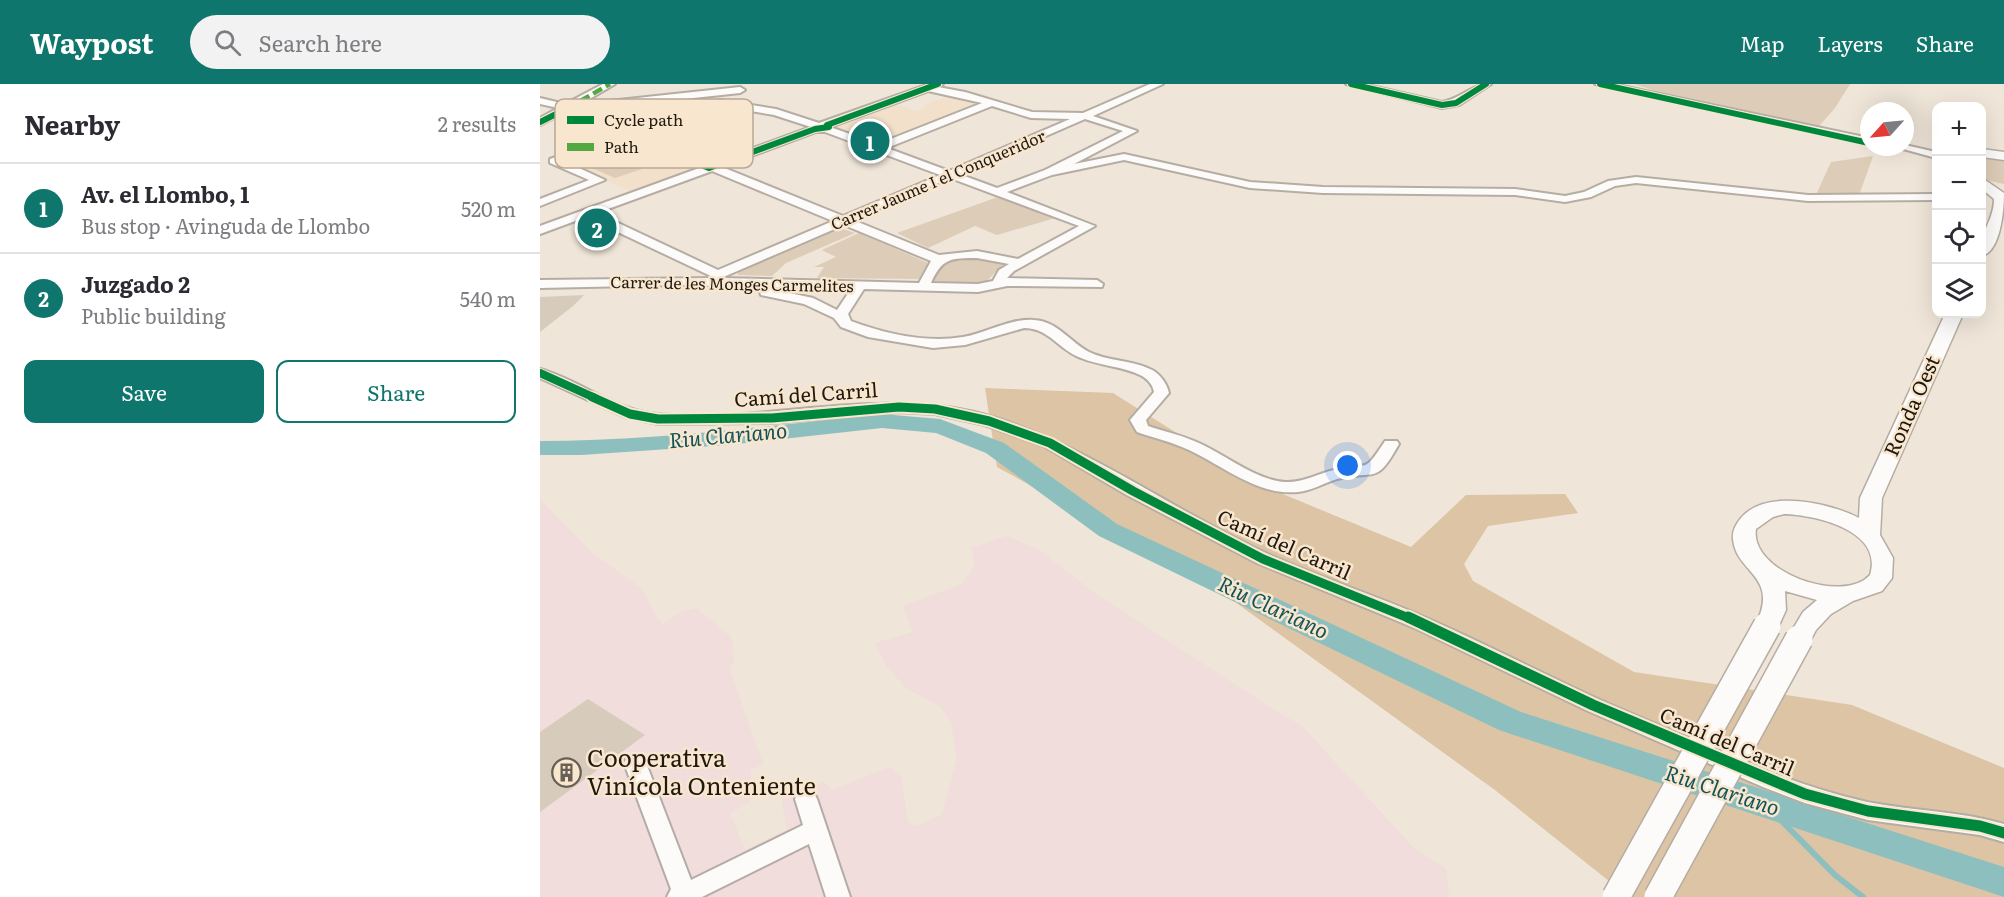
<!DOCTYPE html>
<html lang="en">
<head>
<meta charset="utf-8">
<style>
  :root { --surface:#fff; --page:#f2f2f3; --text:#2b2b33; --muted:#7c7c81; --line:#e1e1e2; --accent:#0f766e }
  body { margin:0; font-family:Literata,serif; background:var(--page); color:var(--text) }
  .controls { position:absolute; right:18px; top:18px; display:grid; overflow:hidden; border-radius:12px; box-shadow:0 6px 24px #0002 }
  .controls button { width:54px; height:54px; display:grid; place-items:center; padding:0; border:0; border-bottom:2px solid var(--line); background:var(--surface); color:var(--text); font:30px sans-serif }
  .compass { position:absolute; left:1320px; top:18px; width:54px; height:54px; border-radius:50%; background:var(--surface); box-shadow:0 6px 24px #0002; rotate:243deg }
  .you { position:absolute; left:808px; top:382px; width:21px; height:21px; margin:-15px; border:4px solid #fff; border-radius:50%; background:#1a73e8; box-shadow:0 0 0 9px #1a73e833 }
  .badge { display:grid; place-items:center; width:39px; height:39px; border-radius:50%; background:var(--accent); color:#fff; font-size:20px; font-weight:700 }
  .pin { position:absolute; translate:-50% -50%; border:3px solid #fff; box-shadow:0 2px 6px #0006 }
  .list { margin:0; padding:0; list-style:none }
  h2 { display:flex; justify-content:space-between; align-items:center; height:78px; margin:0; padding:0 24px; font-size:26px }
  h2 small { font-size:20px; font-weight:400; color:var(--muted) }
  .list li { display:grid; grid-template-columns:39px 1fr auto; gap:18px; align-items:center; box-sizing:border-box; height:90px; padding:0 24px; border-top:2px solid var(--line) }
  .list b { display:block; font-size:22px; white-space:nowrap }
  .list p { margin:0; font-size:20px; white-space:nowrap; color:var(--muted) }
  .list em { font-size:20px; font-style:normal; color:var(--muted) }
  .actions { display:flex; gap:12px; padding:18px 24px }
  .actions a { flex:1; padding:14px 0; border:2px solid var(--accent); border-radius:12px; text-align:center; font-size:21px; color:var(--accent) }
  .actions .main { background:var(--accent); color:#fff }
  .icon { flex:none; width:33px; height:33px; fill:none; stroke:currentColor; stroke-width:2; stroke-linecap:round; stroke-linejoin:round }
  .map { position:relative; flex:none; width:1464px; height:813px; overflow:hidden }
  header { display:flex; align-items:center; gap:36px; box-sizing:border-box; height:84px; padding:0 30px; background:var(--accent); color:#fff }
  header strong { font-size:28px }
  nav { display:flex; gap:33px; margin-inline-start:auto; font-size:21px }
  .search { width:420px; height:54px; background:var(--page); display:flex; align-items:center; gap:15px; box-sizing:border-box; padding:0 21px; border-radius:33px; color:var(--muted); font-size:22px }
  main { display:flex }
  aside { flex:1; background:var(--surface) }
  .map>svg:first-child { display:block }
</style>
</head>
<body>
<header>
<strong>Waypost</strong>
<div class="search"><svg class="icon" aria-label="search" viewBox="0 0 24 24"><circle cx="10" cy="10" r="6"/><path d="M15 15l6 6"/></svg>Search here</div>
<nav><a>Map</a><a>Layers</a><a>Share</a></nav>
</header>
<main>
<aside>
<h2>Nearby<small>2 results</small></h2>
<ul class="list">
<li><span class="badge">1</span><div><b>Av. el Llombo, 1</b><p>Bus stop · Avinguda de Llombo</p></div><em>520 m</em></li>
<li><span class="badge">2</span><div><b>Juzgado 2</b><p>Public building</p></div><em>540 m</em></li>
</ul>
<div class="actions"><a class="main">Save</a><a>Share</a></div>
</aside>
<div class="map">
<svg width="1464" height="813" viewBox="0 0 1464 813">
  <rect width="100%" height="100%" fill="#efe5d8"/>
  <!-- built -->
  <path fill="#f2e0ca" d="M411,11L441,20L343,58L337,59L296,44V41L355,20L377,27L387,23L384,21Z
    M89,56L154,83L155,84L92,108L21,77Z"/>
  <!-- industrial -->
  <path fill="#f0dddc" d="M0,415L51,468L102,505L118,536L123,540L143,527L156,524L192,554L194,578L189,584L223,680L211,686L210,718L190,729L205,766L247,745L241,713L284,698L292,706L350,683L361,692L368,739L378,742L402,730L417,674L411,638L400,622L366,604L347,583L335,559L373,548L363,522L422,500L435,482L431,464L466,452L498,465L553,508L739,629L761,641L874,764L906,785L909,813H0Z"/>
  <!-- green -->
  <path fill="#ddccb7" d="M1094,0H1310L1295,24L1279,42L1116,7Z
    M169,11L172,12V21L92,47L44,27L48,23Z
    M70,72L102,85L75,94L45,81Z
    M1333,72L1318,114L1275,113L1291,78Z
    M1442,72L1464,75V100L1442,95Z
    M458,113L515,134L457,151L435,142L388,164L357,149Z
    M297,143L315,149L246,179L232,192L198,191L199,185Z
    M319,149L388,179L379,195L277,194L284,183H274L296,173L282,166Z
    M436,174L464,179L446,198L392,199L403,179Z"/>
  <!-- forest -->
  <path fill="#dcc4a4" d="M445,304L573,309L716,399L871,463L926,411L1025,410L1038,429L948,442L924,480L933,497L1094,588L1312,621L1464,684V813H1089L955,706L673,502L457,383Z"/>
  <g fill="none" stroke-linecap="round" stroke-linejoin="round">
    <!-- stream -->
    <path stroke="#8ebfbf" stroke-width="6" d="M1225,720L1295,791L1323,813"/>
    <!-- river -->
    <path fill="#8ebfbf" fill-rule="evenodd" d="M342,330L400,335L464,359L577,440L981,628L1464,783V813L959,646L559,452L446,369L396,349L342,344L188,361L41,371H0V357C114,357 228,342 342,330Z"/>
  </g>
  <!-- building -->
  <path fill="#d7ccbc" d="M44,211L33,222L0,248V213Z
    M48,615L105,651L0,728V648Z"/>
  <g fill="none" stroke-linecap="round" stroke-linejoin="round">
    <defs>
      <path id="minor" d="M63,0H75L41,20L200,3L205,6L200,9L41,26L92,46L180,16L236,25L279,39L389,0H403L398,3L425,8L492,28L543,29L610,0H623L553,32L597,47L534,80L584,70L710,98L783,103L975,105L1025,112L1044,108L1068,97L1096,93L1268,111L1396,110V116L1268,117L1096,99L1075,102L1051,113L1025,118L975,111L783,109L710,104L584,76L512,91L467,108L555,142L474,187L467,194L557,196L563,200L562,203L467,202L438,208L324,205L308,230L311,237C346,250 386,259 423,253C446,249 470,234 494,236C517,237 530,258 549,268C567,277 591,276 610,285C620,289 627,300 629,309L606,336L608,342C626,348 645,352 661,360C687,372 716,396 745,398C762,399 777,390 794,386C830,377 822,392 845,357H857L859,360C835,403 836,385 797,395C784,399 771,407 758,408C718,412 683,382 649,366C632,358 614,354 597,348L590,336L614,308C613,301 607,294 600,291C582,282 560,282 541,274C519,266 509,244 484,244L425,261L393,264L328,253L301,243L294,234L264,220L221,211L220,208L226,204L273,214L297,226L311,205L139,201L0,204V196L175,194L46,133L0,150V142L162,83L91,53L24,77L65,96L0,122V115L49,96L10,79V75L82,50L27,27L0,41V34L18,24L0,20V14L25,20ZM388,7L442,19L338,60L290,43ZM181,22L234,31L271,43L172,79L101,50ZM452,22L491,34L530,35L409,87L347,64ZM545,35L583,47L505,86L457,104L419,90ZM276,48H285L400,91L303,132L182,83ZM172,87L293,137L178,186L57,129ZM410,94L539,142L478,175L437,167L399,171L313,136ZM304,141L391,177L379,199L181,194ZM437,174L469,180L459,186L453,197L438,200L391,199C402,174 411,174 437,174Z
        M806,0H823L902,18C920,15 932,0 951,0L919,21L902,24Z
        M1055,0H1073L1329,54V60Z
        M1365,61L1396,68V74L1356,63H1365Z
        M0,285C40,296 75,327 118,330C230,340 346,299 456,334C553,365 637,429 730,471C783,495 838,512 891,536C948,561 1003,590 1060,616C1119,642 1179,666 1239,691C1267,702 1297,711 1327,718C1373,727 1419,727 1464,740V758L1440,751L1328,736L1265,719L1223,703L1046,626L877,545L717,479L587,411L504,362L445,341L395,330L359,328L232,339L118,340L85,333L0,294Z
        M95,671L103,673L106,679L151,796L263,741L255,715L258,709L266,706L274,709L277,715L310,813H286L269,760L162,813H127L131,805L84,679L87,673Z"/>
      <path id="major" d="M1442,65L1464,68V76L1442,73Z
        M1442,94L1464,109C1464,125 1461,167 1442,172C1439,147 1454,137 1454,115L1442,105Z
        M1405,230H1423L1342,414L1340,451L1353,474L1352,494L1342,507L1313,517L1291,530L1276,546L1268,561L1259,564L1250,561L1247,555L1263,528L1277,516L1245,507L1246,526L1236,548L1227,550L1218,548L1215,542C1241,491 1196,490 1193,455C1192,447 1196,440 1201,434C1226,404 1290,419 1319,434L1320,414ZM1244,430C1275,431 1344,446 1330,491C1303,521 1209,488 1216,445L1233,433Z"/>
    </defs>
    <!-- minor casing -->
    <use href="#minor" stroke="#b5ada4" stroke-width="4"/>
    <!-- major casing -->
    <use href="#major" stroke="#b5ada4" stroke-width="3"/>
    <!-- minor -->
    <use href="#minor" fill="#fdfbf9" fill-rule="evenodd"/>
    <!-- major -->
    <use href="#major" fill="#fdfbf9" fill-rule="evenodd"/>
    <defs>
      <path id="major-bridge" d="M1076,813L1227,542
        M1118,813L1259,555"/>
    </defs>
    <!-- major-bridge casing -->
    <use href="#major-bridge" stroke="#b5ada4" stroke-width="30" stroke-linecap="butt"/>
    <!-- major-bridge -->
    <use href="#major-bridge" stroke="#fdfbf9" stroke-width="27"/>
    <!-- quiet -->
    <path stroke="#52a942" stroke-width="4.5" stroke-dasharray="10 4.5" stroke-linecap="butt" d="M28,24L70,0"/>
    <defs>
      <path id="cycleway-far3" d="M811,0L902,21L916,19L946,0
        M1060,0L1329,59
        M0,38L28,24L169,84L275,45L289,43L287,41L398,0"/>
      <path id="cycleway-far2" d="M0,289L55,314"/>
      <path id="cycleway-far1" d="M52,313L90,330L118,335L232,334L359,323L395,325L449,337L510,359L593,407L723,475L871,535"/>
      <path id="cycleway" d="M868,533L1053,621L1265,710L1328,727L1440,742L1464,749"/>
    </defs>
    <!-- cycleway-far3 casing -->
    <use href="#cycleway-far3" stroke="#f9e6ce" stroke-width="8"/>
    <!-- cycleway-far2 casing -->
    <use href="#cycleway-far2" stroke="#f9e6ce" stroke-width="10"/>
    <!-- cycleway-far1 casing -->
    <use href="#cycleway-far1" stroke="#f9e6ce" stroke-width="13"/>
    <!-- cycleway casing -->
    <use href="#cycleway" stroke="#f9e6ce" stroke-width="15"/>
    <!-- cycleway-far3 -->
    <use href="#cycleway-far3" stroke="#00873e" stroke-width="6"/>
    <!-- cycleway-far2 -->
    <use href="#cycleway-far2" stroke="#00873e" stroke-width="8"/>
    <!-- cycleway-far1 -->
    <use href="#cycleway-far1" stroke="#00873e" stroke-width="9"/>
    <!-- cycleway -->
    <use href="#cycleway" stroke="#00873e" stroke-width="11"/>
  </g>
  <!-- icons -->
  <defs>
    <symbol id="building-ring" viewBox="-11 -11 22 22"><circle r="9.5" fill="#f9e6ce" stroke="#686056" stroke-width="1.5"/><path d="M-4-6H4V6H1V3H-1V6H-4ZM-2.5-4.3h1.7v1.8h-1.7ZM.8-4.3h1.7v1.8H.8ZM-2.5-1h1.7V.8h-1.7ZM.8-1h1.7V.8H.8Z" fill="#686056"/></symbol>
  </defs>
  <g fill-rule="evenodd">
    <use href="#building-ring" x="10" y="672" width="33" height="33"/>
  </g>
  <g text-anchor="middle" stroke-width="5" stroke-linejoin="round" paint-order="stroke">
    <!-- far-street labels -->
    <g font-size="16" fill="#201910" stroke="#f9e6ce">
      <text transform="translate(398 96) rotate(-23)" y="6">Carrer Jaume I el Conqueridor</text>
      <text transform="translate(192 200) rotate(1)" y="6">Carrer de les Monges Carmelites</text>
    </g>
    <!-- street labels -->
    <g font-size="20" fill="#201910" stroke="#f9e6ce">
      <text transform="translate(266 311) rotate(-4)" y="7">Camí del Carril</text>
      <text transform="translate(1372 322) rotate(-66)" y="7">Ronda Oest</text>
      <text transform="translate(744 461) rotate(24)" y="7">Camí del Carril</text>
      <text transform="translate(1187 658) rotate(23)" y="7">Camí del Carril</text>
    </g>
    <!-- water labels -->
    <g font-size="21" font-style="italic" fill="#125458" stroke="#f9e6ce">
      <text transform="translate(188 352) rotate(-5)" y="7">Riu Clariano</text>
      <text transform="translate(733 524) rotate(25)" y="7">Riu Clariano</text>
      <text transform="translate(1182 707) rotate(18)" y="7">Riu Clariano</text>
    </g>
    <!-- near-poi labels -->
    <g font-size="24" fill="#201910" stroke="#f9e6ce" text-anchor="start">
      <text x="47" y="683">Cooperativa<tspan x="47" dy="28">Vinícola Onteniente</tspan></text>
    </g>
  </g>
  <!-- legend -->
  <rect x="15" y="15" width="198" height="69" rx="9" fill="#f9e6ce" stroke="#b8a895" stroke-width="1.5"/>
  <rect x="27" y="32" width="27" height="8" fill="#00873e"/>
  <rect x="27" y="59" width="27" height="8" fill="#52a942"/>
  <g font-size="16" fill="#201910">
    <text x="64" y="42">Cycle path</text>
    <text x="64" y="69">Path</text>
  </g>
</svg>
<div class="controls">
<button>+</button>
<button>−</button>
<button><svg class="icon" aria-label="locate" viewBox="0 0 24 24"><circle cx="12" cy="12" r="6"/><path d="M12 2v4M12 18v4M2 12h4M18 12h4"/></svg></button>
<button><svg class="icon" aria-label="layers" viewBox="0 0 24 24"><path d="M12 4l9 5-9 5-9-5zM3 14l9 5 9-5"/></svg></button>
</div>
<svg class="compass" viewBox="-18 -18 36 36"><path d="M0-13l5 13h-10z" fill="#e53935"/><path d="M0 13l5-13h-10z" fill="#7c7c81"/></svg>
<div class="you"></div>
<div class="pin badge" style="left:330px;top:57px">1</div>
<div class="pin badge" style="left:57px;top:144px">2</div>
</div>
</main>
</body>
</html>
